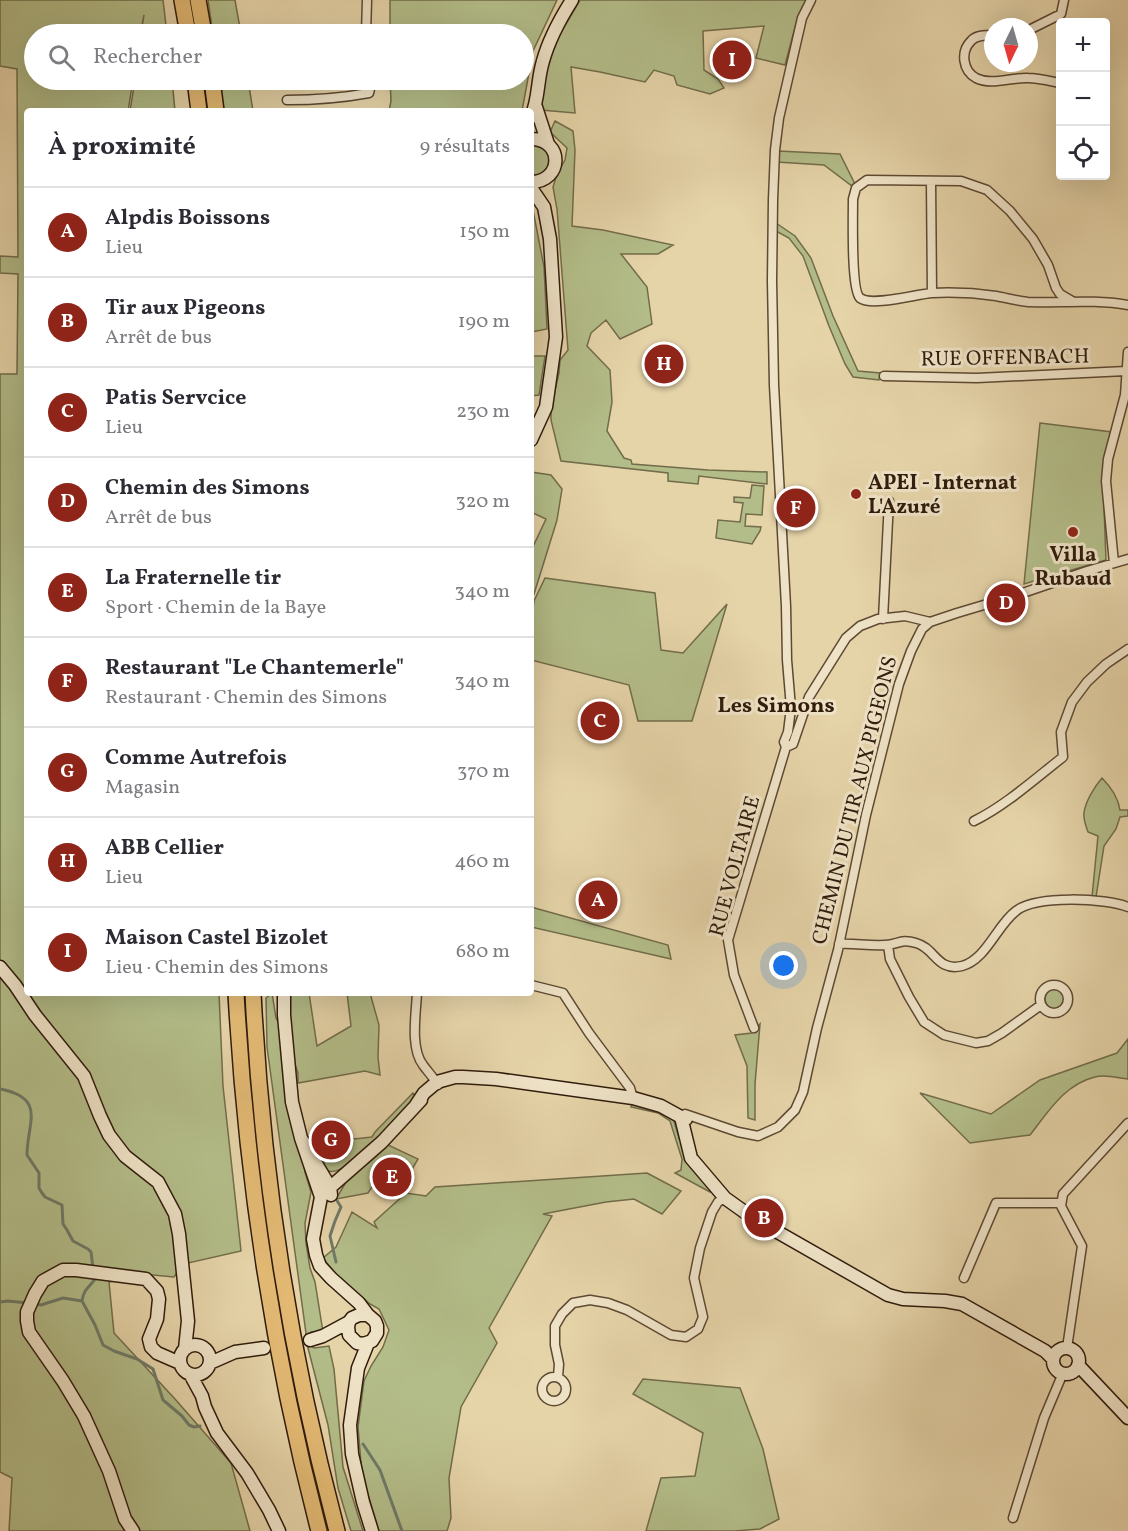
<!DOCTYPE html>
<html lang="fr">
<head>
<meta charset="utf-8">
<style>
  :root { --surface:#fff; --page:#f2f2f3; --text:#2b2b33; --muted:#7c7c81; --line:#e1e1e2; --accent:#8f2418 }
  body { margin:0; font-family:Vollkorn,serif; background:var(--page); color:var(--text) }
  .controls { position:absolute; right:18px; top:18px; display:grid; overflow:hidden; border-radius:6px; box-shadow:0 6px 24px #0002 }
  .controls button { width:54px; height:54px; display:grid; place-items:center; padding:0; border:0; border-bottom:2px solid var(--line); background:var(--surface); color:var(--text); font:30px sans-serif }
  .compass { position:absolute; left:984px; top:18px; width:54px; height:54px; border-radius:50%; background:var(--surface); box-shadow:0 6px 24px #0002; rotate:185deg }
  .you { position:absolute; left:784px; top:966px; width:21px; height:21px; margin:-15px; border:4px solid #fff; border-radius:50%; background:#1a73e8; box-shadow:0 0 0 9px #1a73e833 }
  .badge { display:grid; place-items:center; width:39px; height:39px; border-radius:50%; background:var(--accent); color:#fff; font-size:20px; font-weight:700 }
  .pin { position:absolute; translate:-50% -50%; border:3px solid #fff; box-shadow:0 2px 6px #0006 }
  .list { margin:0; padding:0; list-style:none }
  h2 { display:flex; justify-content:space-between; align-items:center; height:78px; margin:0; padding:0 24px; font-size:26px }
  h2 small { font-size:20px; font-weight:400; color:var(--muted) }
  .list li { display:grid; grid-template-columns:39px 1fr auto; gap:18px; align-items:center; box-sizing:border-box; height:90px; padding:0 24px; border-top:2px solid var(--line) }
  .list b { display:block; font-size:22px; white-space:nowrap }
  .list p { margin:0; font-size:20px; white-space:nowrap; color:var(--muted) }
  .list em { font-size:20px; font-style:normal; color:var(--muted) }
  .icon { flex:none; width:33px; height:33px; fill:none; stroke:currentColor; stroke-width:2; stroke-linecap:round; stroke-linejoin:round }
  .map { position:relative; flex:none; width:1128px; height:1531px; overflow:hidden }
  .search { position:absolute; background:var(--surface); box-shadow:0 6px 24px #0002; left:24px; top:24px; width:510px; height:66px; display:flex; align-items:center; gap:15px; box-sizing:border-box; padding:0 21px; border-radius:33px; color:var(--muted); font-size:22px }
  .panel { position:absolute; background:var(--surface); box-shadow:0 6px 24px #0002; left:24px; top:108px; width:510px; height:888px; border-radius:6px }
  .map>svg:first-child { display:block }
</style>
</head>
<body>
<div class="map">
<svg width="1128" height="1531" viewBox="0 0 1128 1531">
  <rect width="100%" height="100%" fill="#e6d4a9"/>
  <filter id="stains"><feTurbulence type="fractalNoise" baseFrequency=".00333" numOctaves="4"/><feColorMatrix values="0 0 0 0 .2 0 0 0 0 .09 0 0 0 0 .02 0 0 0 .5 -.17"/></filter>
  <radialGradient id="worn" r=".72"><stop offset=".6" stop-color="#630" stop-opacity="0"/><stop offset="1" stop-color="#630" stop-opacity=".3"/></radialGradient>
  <!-- green -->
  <path fill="#b3bd89" stroke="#726c4a" stroke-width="1.5" d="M0,0H163L167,34H141L144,15L140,34H34V80H133L128,111H27V993H219L223,1086L241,1251L179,1265V1270L174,1277L142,1274L109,1282L114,1333L175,1399L231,1463L250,1531H9L12,1478L0,1472V374H17L18,274L0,273V256L18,257L17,69L0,66Z
    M208,0H235L241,34H213Z
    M390,0H557L533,51L522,111H389L391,101L390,80H524V34H390Z
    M580,0H807L797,20L785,65L756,58L764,26L703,31L704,70L718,79L724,88L710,94L677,85L674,76L654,70L645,82L600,72L571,67L575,113L541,110L545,72L560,34Z
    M135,80H172L175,111H130Z
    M219,80H248L253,111H224Z
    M555,121L573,131L575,150L572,226L603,230L673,245L658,254H621L647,287L652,324L620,339L606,320L591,333L587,346L610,370L612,402L607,431L624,458L631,460L632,464L708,470L767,472V484L699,476L698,484L668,481V473L561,461L551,420V408L559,373L560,360L568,350L557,209L553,187L557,174L565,160L567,148L550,132Z
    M531,144L545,147L551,157L546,173L531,177Z
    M778,151L840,154L855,184L852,186L824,165L777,162Z
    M531,206L533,210L544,267L547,329L531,332Z
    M776,223L795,236L811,258L833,316L858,371L880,373L879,380L853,377L845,364L829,326L803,256L789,238L776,231Z
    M531,356H545L539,395L531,396Z
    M1040,423L1112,432L1103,481L1106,560L1024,584Z
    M531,472L551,475L562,489L557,520L534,594L531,592V551L546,519L531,512Z
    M752,485L764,486L762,515L746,514L745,526L761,527L760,531L752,544L716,538L718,520L740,522L743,503L734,502V497L750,498Z
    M545,578L655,593L661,650L683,653L727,604L692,721H638L629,685L531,660V624L534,601Z
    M1102,778C1112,788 1118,797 1120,810H1128V816L1120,817L1116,829L1104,846L1096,897H1092L1098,836L1088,832C1086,826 1083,819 1084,813C1085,802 1095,786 1102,778Z
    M531,907L668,945L671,959L531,927Z
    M1045 999a10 10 0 1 1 20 0a10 10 0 1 1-20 0Z
    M272,993L276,1018L284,1032L288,1051L305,1172L311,1192L305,1223L306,1243L310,1268L315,1282L323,1332H311L308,1338L309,1344L314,1348L329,1346L334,1369L343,1467L363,1531H351L338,1488L328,1425L308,1348L267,1047L266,998Z
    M289,993H309L317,1046L351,1026L347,993H370L379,1025L378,1057L380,1075L365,1071L298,1083V1073L293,1059Z
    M760,1024L755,1084V1120L748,1118L747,1066L735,1035L752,1033Z
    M1128,1039V1079C1118,1078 1105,1074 1095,1077C1065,1084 1048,1112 1030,1135L970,1143L920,1093L991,1114L1040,1080L1117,1053Z
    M413,1093L422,1107L388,1145L418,1159L411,1171L390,1159L368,1193L336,1199L362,1155C326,1181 327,1176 306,1141L309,1137L314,1133L318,1135L321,1139L320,1143L345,1157L353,1143L338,1134L341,1130L354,1139L372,1137L375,1132Z
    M632,1104L658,1110L674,1119L683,1147L712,1190L710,1192L675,1173L681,1170L682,1159L670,1121L658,1113L631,1107Z
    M647,1173L681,1191L662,1214L634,1199L606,1202L543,1214L552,1216L489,1328L497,1343L461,1407L449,1478L451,1518L447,1531H379L362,1475L358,1427L364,1381L371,1366L383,1347L389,1330L379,1309L370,1304L338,1277L323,1258L336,1247L352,1212L377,1228L374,1222L406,1193L426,1196L435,1187Z
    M643,1379L740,1388L763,1449L779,1519L760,1529L734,1531H646L661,1478L695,1476L703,1433L633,1394Z"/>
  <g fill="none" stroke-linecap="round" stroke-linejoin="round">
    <!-- stream -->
    <path stroke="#6e7a67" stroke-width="3" d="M0,1089C47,1098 27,1123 27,1155L39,1173V1188L42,1193L45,1197L62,1205L63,1224L67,1230L73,1241L88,1249L91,1252L93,1268
      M673,1118L674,1119L680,1139
      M336,1262L330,1236L335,1221L341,1207L336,1199
      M82,1301C84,1287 91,1287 97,1276
      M0,1302L8,1301L28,1303
      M34,1304L41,1305L63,1298L82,1301L95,1325L103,1345L114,1351L137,1359L153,1369L163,1400L182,1416L189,1425L194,1427L200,1426
      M363,1444L380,1470L402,1531"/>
    <defs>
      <path id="street" d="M811,0L802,18L779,118L775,150L773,200L772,281L774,385L786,606L787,660L791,708L788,732L784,742L786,747L793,744L809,697L846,638L860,626L878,619L905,616L930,622
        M1029,30L1061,14L1064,0
        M366,34L367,0
        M993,35C986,35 976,35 971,41C960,52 963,71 976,78C992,86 1011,77 1028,78C1038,78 1050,81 1060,83
        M287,100C315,100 342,98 369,93L371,85V80
        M931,181L932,293
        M1072,301L1060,294L1056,288L1048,265L1033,239L1010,211L987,190L961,181L867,180L856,188L853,199C853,215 851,290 860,298C872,307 917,294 932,293C953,292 975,293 996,296C1007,298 1017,301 1028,302C1061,303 1095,299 1128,305
        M884,376L977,378L1126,371
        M1114,563L1106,481L1108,459L1125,395L1128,352
        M883,619L889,501
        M974,821C1005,806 1036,778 1063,757L1061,732L1072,702L1087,682L1106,664L1128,649
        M839,944C854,943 869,946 885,945C898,945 900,938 916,943C935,948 937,972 962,966C986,960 997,925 1016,911C1036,895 1105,898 1128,907
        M888,945L890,959L909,997L924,1022L944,1035L976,1043L988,1041L1002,1033L1041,1005
        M1040 999a14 14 0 1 1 28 0a14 14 0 1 1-28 0Z
        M531,985L563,993L589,1033L630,1088L633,1098
        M417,993C416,1014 410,1048 423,1065C428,1072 434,1078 438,1085
        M754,1028L734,975L728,940L786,747
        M685,1114L738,1132L758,1136L778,1127L795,1110L803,1092L817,1028L838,950L866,815L899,684L911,651L922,629L930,622L957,613L1014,596L1087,571L1128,559
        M964,1278L996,1203H1061
        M1067,1348L1082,1246L1061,1206L1063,1194L1128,1123
        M542 1389a12 12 0 1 1 24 0a12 12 0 1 1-24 0Z
        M558,1377L559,1364L555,1345V1326L562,1314L573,1303L590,1300L608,1303L627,1310L671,1335L686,1337L698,1329L703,1317L694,1278L700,1248L712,1212L718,1202L725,1198
        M1013,1518L1044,1418L1063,1373"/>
      <path id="secondary" d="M536,107L548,144
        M531,117C539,100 537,80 543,61C549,39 560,19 572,0
        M531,139C564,139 563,182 531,182
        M531,188L544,207L550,239L556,337L546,407L531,440
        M0,967L15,985L35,1015L84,1076L100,1116L109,1135L125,1156L158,1182L175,1214L179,1234L188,1321L185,1349
        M284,993V1015L292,1102L301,1138L330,1187L331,1195
        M416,1105L424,1093L437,1082L455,1077H463L496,1079L633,1098L661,1106L681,1117L686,1119
        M681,1117L691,1158L725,1198L753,1218L888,1295L903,1299L945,1301L962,1304L1045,1351L1053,1359
        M301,1138L321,1197L313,1239L316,1255L320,1266L331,1278L359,1303L368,1315L375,1321L377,1326V1333L372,1341L363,1344L357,1343L349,1335L348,1327L349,1322L352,1318L359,1315H368
        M326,1191L382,1142L421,1100
        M310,1340L323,1336L349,1322
        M368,1343L358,1368L350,1425L352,1454L363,1502L372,1531
        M180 1360a15 15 0 1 1 30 0a15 15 0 1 1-30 0Z
        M1053 1361a13 13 0 1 1 26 0a13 13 0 1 1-26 0Z
        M210,1363L235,1352L264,1348
        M1078,1365L1128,1418
        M190,1374L202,1396L205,1407L217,1433L247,1473L269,1510L279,1531
        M133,1531L125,1519L109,1471L84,1416L63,1381L29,1332L27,1321V1312L35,1294L43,1281L63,1270H76L146,1279L157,1291L159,1299L157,1319L149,1339L151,1347L157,1353L180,1363"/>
      <path id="highway" d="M182,0L188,34
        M198,0L204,34
        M195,80L199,111
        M212,80L216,111
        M236,993C246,1175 273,1355 319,1531
        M253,993C262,1175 290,1355 337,1531"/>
    </defs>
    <!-- street casing -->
    <use href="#street" stroke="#5e4933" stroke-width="11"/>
    <!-- secondary casing -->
    <use href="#secondary" stroke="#301b0c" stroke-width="15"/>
    <!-- highway casing -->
    <use href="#highway" stroke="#301b0c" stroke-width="18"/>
    <!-- street -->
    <use href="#street" stroke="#efe3c7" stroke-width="8"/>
    <!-- secondary -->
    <use href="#secondary" stroke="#efe3c7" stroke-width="12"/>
    <!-- highway -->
    <use href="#highway" stroke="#e3ba74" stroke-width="15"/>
  </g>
  <!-- markers -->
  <g fill="#8f2418" stroke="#efe3c7" stroke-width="2">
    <circle cx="856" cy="494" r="6"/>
    <circle cx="1073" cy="532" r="6"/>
  </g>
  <g text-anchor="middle" stroke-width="6" stroke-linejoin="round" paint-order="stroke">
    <!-- street labels -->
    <g font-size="21" fill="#301b0c" stroke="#efe3c7">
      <text transform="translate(1005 357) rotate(-1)" y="7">RUE OFFENBACH</text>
      <text transform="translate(854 800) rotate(-76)" y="7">CHEMIN DU TIR AUX PIGEONS</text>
      <text transform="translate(734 866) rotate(-75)" y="7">RUE VOLTAIRE</text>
    </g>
    <!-- poi labels -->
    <g font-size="21" font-weight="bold" fill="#301b0c" stroke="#efe3c7" text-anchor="start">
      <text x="868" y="489">APEI - Internat<tspan x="868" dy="24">L'Azuré</tspan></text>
      <text x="1073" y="561" text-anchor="middle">Villa<tspan x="1073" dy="24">Rubaud</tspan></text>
    </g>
    <!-- neighbourhood labels -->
    <g font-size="22" font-weight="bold" fill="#301b0c" stroke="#efe3c7">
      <text x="776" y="712">Les Simons</text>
    </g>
  </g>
  <rect width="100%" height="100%" filter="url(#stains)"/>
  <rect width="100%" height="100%" fill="url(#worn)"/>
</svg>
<div class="controls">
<button>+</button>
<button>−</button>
<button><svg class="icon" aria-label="locate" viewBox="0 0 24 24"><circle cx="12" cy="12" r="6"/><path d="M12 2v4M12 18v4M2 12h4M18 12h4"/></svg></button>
</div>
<svg class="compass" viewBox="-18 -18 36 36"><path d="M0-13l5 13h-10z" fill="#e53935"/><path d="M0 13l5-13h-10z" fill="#7c7c81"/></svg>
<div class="you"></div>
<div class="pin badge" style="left:598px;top:900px">A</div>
<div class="pin badge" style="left:764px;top:1218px">B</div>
<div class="pin badge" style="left:600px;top:721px">C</div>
<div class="pin badge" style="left:1006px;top:603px">D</div>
<div class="pin badge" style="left:392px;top:1177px">E</div>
<div class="pin badge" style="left:796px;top:508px">F</div>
<div class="pin badge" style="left:331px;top:1140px">G</div>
<div class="pin badge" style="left:664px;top:364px">H</div>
<div class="pin badge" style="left:732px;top:60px">I</div>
<div class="search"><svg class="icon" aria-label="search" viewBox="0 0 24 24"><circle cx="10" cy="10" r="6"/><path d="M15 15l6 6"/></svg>Rechercher</div>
<section class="panel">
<h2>À proximité<small>9 résultats</small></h2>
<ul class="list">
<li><span class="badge">A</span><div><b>Alpdis Boissons</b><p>Lieu</p></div><em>150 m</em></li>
<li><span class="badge">B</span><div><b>Tir aux Pigeons</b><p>Arrêt de bus</p></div><em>190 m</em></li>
<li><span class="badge">C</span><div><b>Patis Servcice</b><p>Lieu</p></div><em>230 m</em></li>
<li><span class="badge">D</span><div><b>Chemin des Simons</b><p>Arrêt de bus</p></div><em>320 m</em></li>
<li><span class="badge">E</span><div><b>La Fraternelle tir</b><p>Sport · Chemin de la Baye</p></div><em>340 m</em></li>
<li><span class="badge">F</span><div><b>Restaurant &quot;Le Chantemerle&quot;</b><p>Restaurant · Chemin des Simons</p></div><em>340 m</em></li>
<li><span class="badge">G</span><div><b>Comme Autrefois</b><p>Magasin</p></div><em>370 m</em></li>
<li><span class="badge">H</span><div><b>ABB Cellier</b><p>Lieu</p></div><em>460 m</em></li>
<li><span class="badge">I</span><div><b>Maison Castel Bizolet</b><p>Lieu · Chemin des Simons</p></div><em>680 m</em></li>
</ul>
</section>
</div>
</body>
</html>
